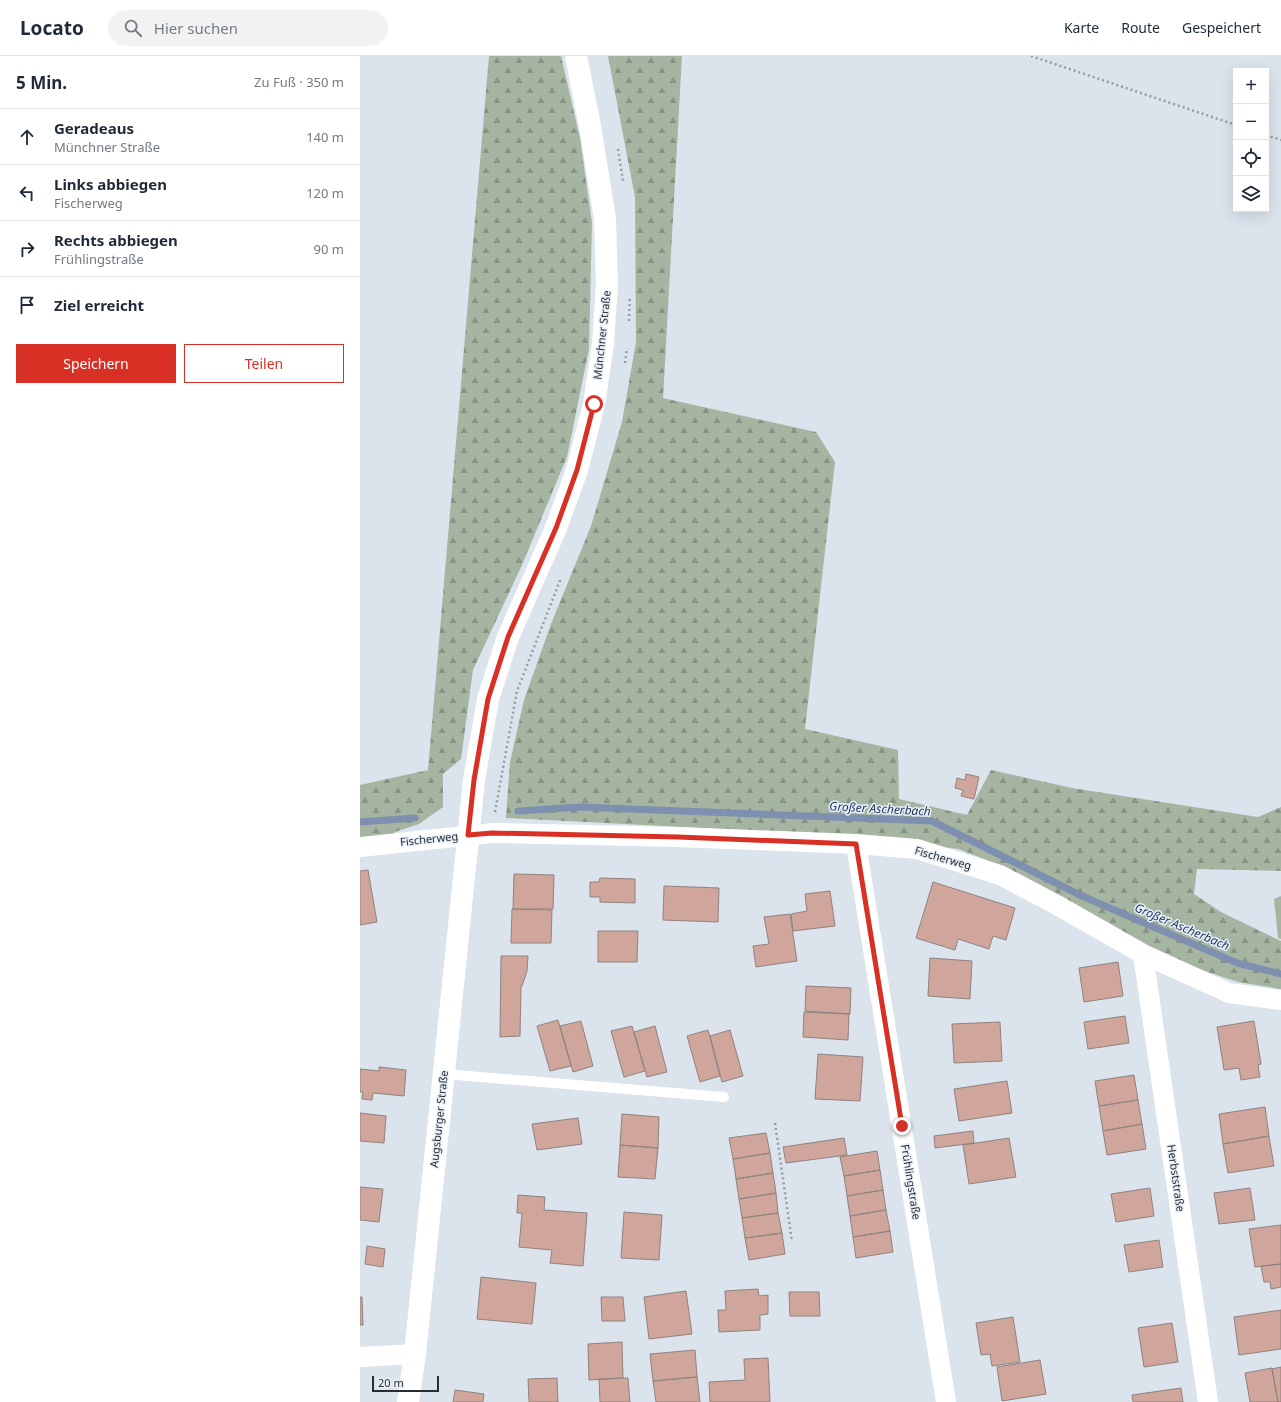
<!DOCTYPE html>
<html lang="de">
<head>
<meta charset="utf-8">
<style>
  :root { --surface:#fff; --page:#f2f2f3; --text:#1f2937; --muted:#747a83; --line:#e0e1e3; --accent:#d93025 }
  body { margin:0; font-family:"Noto Sans",sans-serif; background:var(--page); color:var(--text) }
  .controls { position:absolute; right:12px; top:12px; display:grid; overflow:hidden; border-radius:0px; box-shadow:0 4px 16px #0002 }
  .controls button { width:36px; height:36px; display:grid; place-items:center; padding:0; border:0; border-bottom:1px solid var(--line); background:var(--surface); color:var(--text); font:20px sans-serif }
  .scale { position:absolute; left:12px; bottom:10px; width:67px; box-sizing:border-box; padding-left:4px; border:2px solid #292c30; border-top:0; font-size:11px; line-height:14px; white-space:nowrap; color:#292c30; -webkit-text-stroke:3px #e8f1fa; paint-order:stroke }
  .stop { position:absolute; width:12px; height:12px; margin:-9px; border:3px solid #d93025; border-radius:50%; background:#fff }
  .stop.end { background:#d93025; border-color:#fff; box-shadow:0 1px 4px #0008 }
  .list { margin:0; padding:0; list-style:none }
  h2 { display:flex; justify-content:space-between; align-items:center; height:52px; margin:0; padding:0 16px; font-size:17px }
  h2 small { font-size:13px; font-weight:400; color:var(--muted) }
  .list li { display:grid; grid-template-columns:26px 1fr auto; gap:12px; align-items:center; box-sizing:border-box; height:56px; padding:0 16px; border-top:1px solid var(--line) }
  .list b { display:block; font-size:15px; white-space:nowrap }
  .list p { margin:0; font-size:13px; white-space:nowrap; color:var(--muted) }
  .list em { font-size:13px; font-style:normal; color:var(--muted) }
  .actions { display:flex; gap:8px; padding:12px 16px }
  .actions a { flex:1; padding:9px 0; border:1px solid var(--accent); border-radius:0px; text-align:center; font-size:14px; color:var(--accent) }
  .actions .main { background:var(--accent); color:#fff }
  .icon { flex:none; width:22px; height:22px; fill:none; stroke:currentColor; stroke-width:2; stroke-linecap:round; stroke-linejoin:round }
  .map { position:relative; flex:none; width:921px; height:1346px; overflow:hidden }
  header { display:flex; align-items:center; gap:24px; box-sizing:border-box; height:56px; padding:0 20px; background:var(--surface); border-bottom:1px solid var(--line) }
  header strong { font-size:19px }
  nav { display:flex; gap:22px; margin-inline-start:auto; font-size:14px }
  .search { width:280px; height:36px; background:var(--page); display:flex; align-items:center; gap:10px; box-sizing:border-box; padding:0 14px; border-radius:22px; color:var(--muted); font-size:15px }
  main { display:flex }
  aside { flex:1; background:var(--surface) }
  .map>svg:first-child { display:block }
</style>
</head>
<body>
<header>
<strong>Locato</strong>
<div class="search"><svg class="icon" aria-label="search" viewBox="0 0 24 24"><circle cx="10" cy="10" r="6"/><path d="M15 15l6 6"/></svg>Hier suchen</div>
<nav><a>Karte</a><a>Route</a><a>Gespeichert</a></nav>
</header>
<main>
<aside>
<h2>5 Min.<small>Zu Fuß · 350 m</small></h2>
<ul class="list">
<li><svg class="icon" aria-label="ahead" viewBox="0 0 24 24"><path d="M12 20V5M6 11l6-6 6 6"/></svg><div><b>Geradeaus</b><p>Münchner Straße</p></div><em>140 m</em></li>
<li><svg class="icon" aria-label="left" viewBox="0 0 24 24"><path d="M17 20v-9H6M10 6l-5 5 5 5"/></svg><div><b>Links abbiegen</b><p>Fischerweg</p></div><em>120 m</em></li>
<li><svg class="icon" aria-label="right" viewBox="0 0 24 24"><path d="M7 20v-9h11M14 6l5 5-5 5"/></svg><div><b>Rechts abbiegen</b><p>Frühlingstraße</p></div><em>90 m</em></li>
<li><svg class="icon" aria-label="arrive" viewBox="0 0 24 24"><path d="M6 21V4h12l-3 4 3 4H6"/></svg><div><b>Ziel erreicht</b></div></li>
</ul>
<div class="actions"><a class="main">Speichern</a><a>Teilen</a></div>
</aside>
<div class="map">
<svg width="921" height="1346" viewBox="0 0 921 1346">
  <defs>
    <pattern id="forest-firs" width="22" height="20" patternUnits="userSpaceOnUse"><rect width="22" height="20" fill="#a6b5a2"/><path d="M5 1l3.5 6h-7zM16 11l3.5 6h-7z" fill="#879384"/></pattern>
  </defs>
  <rect width="100%" height="100%" fill="#dbe3ed"/>
  <!-- forest -->
  <path fill="url(#forest-firs)" d="M129,0H201L220,82L232,167L229,293L207,401L162,509L113,614L101,703L83,718V751L59,768L35,776L32,781L0,786V729L68,714Z
    M248,0H322L303,342L456,376L475,406L445,673L538,694L539,743L607,759L631,714L712,732L898,761L921,751V815L837,813L834,838L861,856L921,885V933L878,926L811,904L645,811L598,793L495,780L146,762L150,706L164,644L191,568L231,470L262,366L276,286L275,141Z"/>
  <!-- park -->
  <path fill="#a6b5a2" d="M921,840V883L918,882L914,843Z"/>
  <g fill="none" stroke-linecap="round" stroke-linejoin="round">
    <!-- stream -->
    <path stroke="#7e8fb0" stroke-width="7" d="M158,755L220,751L572,765L722,840L877,907L921,918
      M0,766L55,762"/>
  </g>
  <!-- building -->
  <path fill="#d0a69c" stroke="#8f827f" d="M606,718L619,721L614,743L601,740L603,734L595,732L597,722L605,724Z
    M8,814L17,866L0,869V815Z
    M154,818L194,819L193,853H153Z
    M240,822L275,823V847L240,846V841H230V826H239Z
    M573,826L655,852L646,884L633,880L629,893L598,883L595,894L556,882Z
    M304,830L359,832L358,866L303,864Z
    M470,835L475,870L433,875L431,858L447,855L445,838Z
    M152,853L192,854L191,887H151Z
    M430,858L437,905L396,911L393,890L409,888L404,861Z
    M238,875H278L277,906H238Z
    M141,900H168L167,915L162,930H161L160,980L140,981Z
    M570,902L612,905L610,943L568,940Z
    M758,906L763,940L724,946L719,912Z
    M446,930L491,932L490,958L445,955Z
    M444,956L489,958L488,984L443,981Z
    M765,960L769,987L728,993L724,966Z
    M198,964L211,1010L190,1015L177,970Z
    M221,965L233,1010L213,1016L200,970Z
    M894,965L901,1008L898,1009L900,1021L881,1024L879,1012L864,1014L857,971Z
    M640,966L642,1005L594,1007L592,968Z
    M272,970L285,1015L264,1021L251,975Z
    M295,970L307,1016L287,1021L274,976Z
    M348,974L360,1020L340,1026L327,980Z
    M370,974L383,1020L362,1026L350,980Z
    M458,998L503,1001L500,1045L455,1043Z
    M19,1011L46,1014L44,1040L13,1037L12,1044L2,1043L3,1036H0V1013L19,1015Z
    M774,1019L778,1044L739,1050L735,1025Z
    M647,1025L652,1057L599,1065L594,1033Z
    M778,1044L782,1068L743,1075L739,1050Z
    M905,1051L909,1080L863,1088L859,1058Z
    M0,1057L26,1060L24,1087L0,1085Z
    M262,1058L299,1061L298,1092L260,1089Z
    M218,1062L222,1088L177,1094L172,1068Z
    M782,1068L786,1093L747,1099L743,1075Z
    M613,1075L614,1087L575,1092L574,1080Z
    M406,1077L410,1097L373,1103L369,1082Z
    M909,1080L914,1110L868,1117L863,1088Z
    M484,1082L487,1099L426,1107L423,1091Z
    M649,1082L656,1121L609,1128L603,1089Z
    M260,1089L298,1092L295,1123L258,1121Z
    M517,1095L520,1114L484,1120L480,1101Z
    M410,1097L413,1117L376,1123L373,1103Z
    M520,1114L523,1134L487,1140L484,1120Z
    M413,1117L416,1137L379,1143L376,1123Z
    M0,1131L23,1133L19,1166L0,1164Z
    M790,1132L794,1160L756,1166L751,1138Z
    M890,1132L895,1164L859,1168L854,1137Z
    M523,1134L526,1154L490,1160L487,1140Z
    M416,1137L418,1157L382,1162L379,1143Z
    M158,1139L185,1141L184,1154L227,1157L223,1210L190,1207L192,1194L159,1191L162,1157H157Z
    M526,1154L530,1175L493,1181L490,1160Z
    M264,1156L302,1159L299,1204L261,1202Z
    M418,1157L422,1177L385,1182L382,1162Z
    M921,1169V1208L895,1211L889,1173Z
    M530,1175L533,1196L496,1202L493,1181Z
    M422,1177L425,1198L389,1204L385,1182Z
    M799,1184L803,1211L769,1216L764,1189Z
    M7,1190L25,1193L23,1211L5,1208Z
    M921,1208V1231L911,1233L910,1226H904L901,1210Z
    M121,1221L176,1227L172,1268L117,1263Z
    M398,1233L399,1240L408,1239V1258L400,1259V1274L359,1276L358,1254H366L365,1235Z
    M326,1235L332,1278L289,1283L284,1241Z
    M429,1236H459L460,1260H430Z
    M0,1241H2L3,1269H0Z
    M241,1241H263L265,1265H242Z
    M921,1254V1293L879,1299L874,1261Z
    M653,1261L660,1306L632,1310L630,1298L621,1299L616,1267Z
    M812,1267L818,1306L784,1311L778,1272Z
    M262,1286L263,1322L229,1324L228,1288Z
    M335,1294L337,1321L293,1325L290,1298Z
    M408,1302L410,1346H350L349,1326L385,1324L384,1303Z
    M680,1304L686,1338L642,1345L637,1311Z
    M921,1311V1346H918L912,1313Z
    M912,1312L918,1346H890L885,1317Z
    M337,1321L340,1346H296L293,1325Z
    M197,1322L198,1346H169L168,1323Z
    M268,1322L270,1346H240L239,1323Z
    M821,1332L823,1346H773L772,1339Z
    M95,1334L124,1338L123,1346H93Z"/>
  <g fill="none" stroke-linecap="round" stroke-linejoin="round">
    <!-- path -->
    <path stroke="#959ba3" stroke-width="2.5" stroke-dasharray="2 3" stroke-linecap="butt" d="M671,0L876,69
      M906,79L921,84
      M258,93L263,125
      M269,265L270,240
      M265,307L267,292
      M135,756L157,635L201,522
      M415,1067L432,1186"/>
    <!-- lane -->
    <path stroke="#fff" stroke-width="10" d="M84,1018L364,1041"/>
    <!-- street -->
    <path stroke="#fff" stroke-width="20" d="M496,788L586,1346
      M0,791L133,777L318,781L496,788L557,793L640,819L697,849L783,898L869,937L921,944
      M783,898L848,1346
      M0,1301L55,1298"/>
    <!-- secondary -->
    <path stroke="#fff" stroke-width="22" d="M48,1346L55,1298L114,724L128,643L148,581L196,472L217,414L234,348L243,288L247,228L245,163L230,70L216,0"/>
  </g>
  <g fill="none" stroke-linecap="round" stroke-linejoin="round">
    <!-- route -->
    <path stroke="#d93025" stroke-width="5" d="M234,348L217,414L196,472L148,581L128,643L114,724L108,779L132,777L318,781L496,788L542,1070"/>
  </g>
  <g text-anchor="middle" stroke-width="3" stroke-linejoin="round" paint-order="stroke">
    <!-- street labels -->
    <g font-size="11" fill="#292c30" stroke="#e8f1fa">
      <text transform="translate(242 279) rotate(-84)" y="4">Münchner Straße</text>
      <text transform="translate(69 783) rotate(-6)" y="4">Fischerweg</text>
      <text transform="translate(583 802) rotate(16)" y="4">Fischerweg</text>
      <text transform="translate(79 1063) rotate(-84)" y="4">Augsburger Straße</text>
      <text transform="translate(816 1122) rotate(82)" y="4">Herbststraße</text>
      <text transform="translate(551 1126) rotate(81)" y="4">Frühlingstraße</text>
    </g>
    <!-- water labels -->
    <g font-size="12" font-style="italic" fill="#1b305b" stroke="#e8f1fa">
      <text transform="translate(520 753) rotate(3)" y="4">Großer Ascherbach</text>
      <text transform="translate(822 871) rotate(23)" y="4">Großer Ascherbach</text>
    </g>
  </g>
</svg>
<div class="controls">
<button>+</button>
<button>−</button>
<button><svg class="icon" aria-label="locate" viewBox="0 0 24 24"><circle cx="12" cy="12" r="6"/><path d="M12 2v4M12 18v4M2 12h4M18 12h4"/></svg></button>
<button><svg class="icon" aria-label="layers" viewBox="0 0 24 24"><path d="M12 4l9 5-9 5-9-5zM3 14l9 5 9-5"/></svg></button>
</div>
<div class="scale">20 m</div>
<div class="stop" style="left:234px;top:348px"></div>
<div class="stop end" style="left:542px;top:1070px"></div>
</div>
</main>
</body>
</html>
